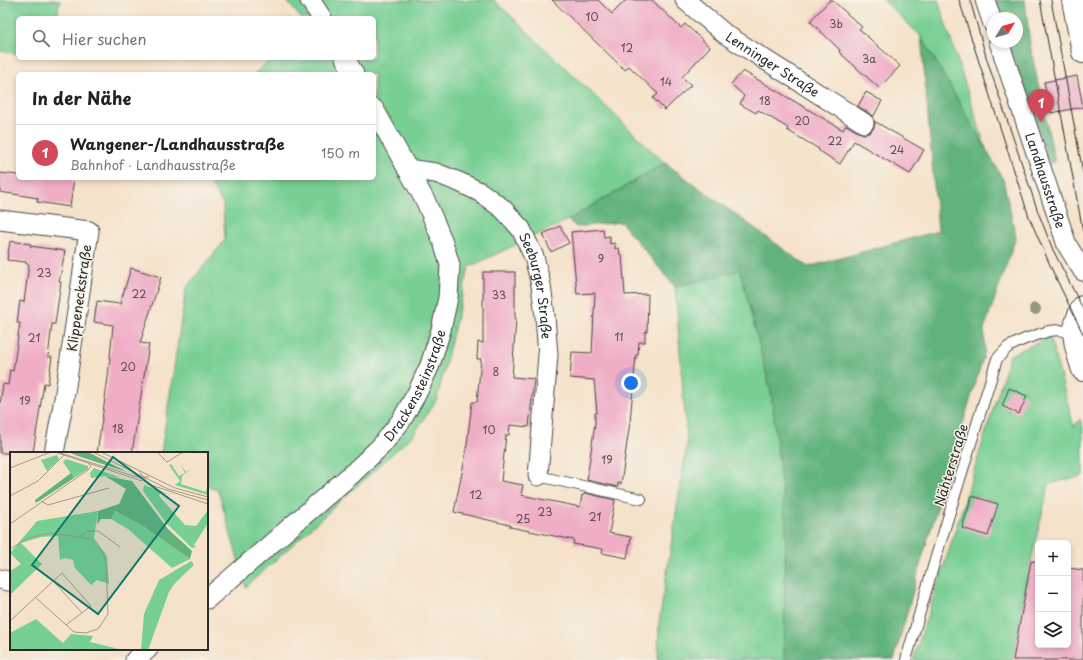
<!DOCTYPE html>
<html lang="de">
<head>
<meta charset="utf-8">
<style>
  :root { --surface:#fff; --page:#f2f2f2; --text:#222; --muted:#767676; --line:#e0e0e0; --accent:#d1495b }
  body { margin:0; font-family:"Playpen Sans",sans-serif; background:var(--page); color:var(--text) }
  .controls { position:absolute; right:12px; bottom:12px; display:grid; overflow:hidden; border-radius:6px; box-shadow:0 2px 6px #0003 }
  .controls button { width:36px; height:36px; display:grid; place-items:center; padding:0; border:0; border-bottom:1px solid var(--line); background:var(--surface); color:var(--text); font:20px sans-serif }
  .compass { position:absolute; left:987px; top:12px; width:36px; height:36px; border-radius:50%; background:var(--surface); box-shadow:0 2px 6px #0003; rotate:53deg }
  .you { position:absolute; left:631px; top:383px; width:14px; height:14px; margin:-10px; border:3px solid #fff; border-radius:50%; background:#1a73e8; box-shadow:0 0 0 6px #1a73e833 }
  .badge { display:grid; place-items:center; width:26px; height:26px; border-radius:50%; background:var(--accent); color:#fff; font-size:13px; font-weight:700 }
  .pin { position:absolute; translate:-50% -33px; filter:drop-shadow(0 1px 2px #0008) }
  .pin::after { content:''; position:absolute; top:21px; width:14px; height:12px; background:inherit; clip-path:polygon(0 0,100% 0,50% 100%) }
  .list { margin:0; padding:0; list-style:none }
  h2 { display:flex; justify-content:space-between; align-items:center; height:52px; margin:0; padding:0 16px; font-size:17px }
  h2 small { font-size:13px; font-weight:400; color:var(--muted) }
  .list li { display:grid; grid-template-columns:26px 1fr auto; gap:12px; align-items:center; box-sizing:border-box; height:56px; padding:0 16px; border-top:1px solid var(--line) }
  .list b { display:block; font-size:15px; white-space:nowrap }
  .list p { margin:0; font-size:13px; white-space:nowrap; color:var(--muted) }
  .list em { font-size:13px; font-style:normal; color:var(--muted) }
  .icon { flex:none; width:22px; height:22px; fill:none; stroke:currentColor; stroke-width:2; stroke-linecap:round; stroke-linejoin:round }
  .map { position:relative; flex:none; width:1083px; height:660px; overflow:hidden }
  .search { position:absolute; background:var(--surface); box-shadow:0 2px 6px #0003; left:16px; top:16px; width:360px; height:44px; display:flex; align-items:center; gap:10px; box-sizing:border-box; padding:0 14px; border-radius:6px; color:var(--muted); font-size:15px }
  .panel { position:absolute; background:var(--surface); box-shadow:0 2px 6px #0003; left:16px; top:72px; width:360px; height:108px; border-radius:6px }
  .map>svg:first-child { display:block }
</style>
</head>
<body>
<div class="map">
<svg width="1083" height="660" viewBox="0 0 1083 660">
  <rect width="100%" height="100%" fill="#f7f3e8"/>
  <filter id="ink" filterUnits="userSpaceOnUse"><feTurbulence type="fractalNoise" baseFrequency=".025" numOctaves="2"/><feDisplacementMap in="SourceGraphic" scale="8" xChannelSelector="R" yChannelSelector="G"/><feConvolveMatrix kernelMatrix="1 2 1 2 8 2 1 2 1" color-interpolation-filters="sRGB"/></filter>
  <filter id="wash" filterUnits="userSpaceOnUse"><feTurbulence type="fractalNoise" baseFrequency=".012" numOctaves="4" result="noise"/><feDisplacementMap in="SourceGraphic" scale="16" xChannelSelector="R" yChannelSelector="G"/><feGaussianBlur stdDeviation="0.9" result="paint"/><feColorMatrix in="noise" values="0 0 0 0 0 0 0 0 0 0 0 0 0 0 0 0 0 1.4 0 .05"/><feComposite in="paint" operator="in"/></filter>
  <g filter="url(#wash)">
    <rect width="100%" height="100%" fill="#f5e2ca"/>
    <!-- green -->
    <path fill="#78cf94" stroke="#527d60" d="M0,0H60L57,18H18V54L0,51Z
      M286,0H494L665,163L568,220L469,267L437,399L414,434L246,587L218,490L207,487V453H161L186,288L225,240L223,204L206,178H374V74H254L272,58H374V18H301Z
      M883,0H938L986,149L921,36Z
      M740,269L771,392L786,525L784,660H658L659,623L687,443L675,287Z
      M1050,337L1074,427L1080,419L1083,428V476L1049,484L1031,561L1013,660H913L950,547L1010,355Z"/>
    <!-- forest -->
    <path fill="#62b27e" stroke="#466e54" d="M994,0H1025L1030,45L1055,162L1050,164L1008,42H1017V18H1000Z
      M921,36L1003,179L1016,237L984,330L985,351L923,555L894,660H784L786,525L771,392L740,270L675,287L621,222L576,227L568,220L665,163L808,267L938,231Z"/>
    <g id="blocks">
      <!-- building -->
      <path fill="#efadc6" d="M552,0H598L612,14L626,0H652L681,28L685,24L710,47L682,77L691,85L670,105L665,110L653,98L658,94L629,66L625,70Z
        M830,0H832L862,27L859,29L900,66L879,88L839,52L840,50L810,21Z
        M743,71L843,130L846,125L858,132L864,134L869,133L873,129L875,124L874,121L924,150L910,174L854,141L840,164L818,150L819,149L787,130L788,128L758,110L756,113L740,104L744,96L731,84Z
        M1077,76L1083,107L1051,113L1044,82Z
        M866,92L882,101L873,117L870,114L858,106Z
        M0,173L18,175V178H74L70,207L37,202L38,198L0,192Z
        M560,226L569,243L551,252L543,234Z
        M603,229L604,237L610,236V244L615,243V249L619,248L620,255H622L625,295L648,294L647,332H645V342H639L638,355H636L630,422L621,484L618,483V487L587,480L595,423V413H597L594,380L570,378L572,352L592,353L595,293L577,294L571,232Z
        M10,241L31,244L30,246L65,251L59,282H61L55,324H52L48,357H52L48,384L44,383L33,453H0V404L3,384L8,385L10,370L13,371L20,323H17L20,301L24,302L29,264H26V262L7,260Z
        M131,268L161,277L140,343L149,344L132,453H97L108,378L113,325L94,322L97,301L120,304Z
        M483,272H515V318H516L512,377L534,379L529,427L510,425L509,435H506L501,481L523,485L521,495L580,507L582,495H584L585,493L615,500L609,533L631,537L627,558L602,553L603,549L573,544L574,540L510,527V525L454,512L466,453L472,402H477L481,359H477L478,342L483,343Z
        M1009,388L1027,396L1019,414L1002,406Z
        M972,496L998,504L988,536L962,528Z
        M1031,561L1038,562V645H1068V568L1083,570V660H1013Z"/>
    </g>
  </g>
  <g filter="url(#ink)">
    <use href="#blocks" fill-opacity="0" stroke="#494643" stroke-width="1"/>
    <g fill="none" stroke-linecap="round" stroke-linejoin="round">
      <defs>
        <path id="service" d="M538,476L641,499
          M906,660L935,560L997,359L1008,347L1025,339L1049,331L1059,330L1074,333"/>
        <g id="minor">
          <path d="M310,0L322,18"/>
          <path id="s1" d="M685,0L725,34L864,123"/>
          <path d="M985,0L993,24"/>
          <path id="s2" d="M999,42L1067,245L1083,271"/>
          <path d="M345,58L354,74"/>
          <path id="s3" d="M407,169L436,173L459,182L480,192L503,209L521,229L534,257L541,285L545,316L548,355L538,476"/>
          <path d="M0,220L89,231L64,399L54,453"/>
          <path d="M0,579L7,581H11"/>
          <path id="s4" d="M207,599L353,473L382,445L401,421L417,393L430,365L441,330L448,298L450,265L443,242L426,202L374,109"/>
          <path d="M135,660L148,649"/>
        </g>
        <path id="tertiary" d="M1073,0L1083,52
          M1083,307C1069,330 1075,345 1083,370"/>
      </defs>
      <!-- service casing -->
      <use href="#service" stroke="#494643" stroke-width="12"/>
      <!-- minor casing -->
      <use href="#minor" stroke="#494643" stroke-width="21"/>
      <!-- tertiary casing -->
      <use href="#tertiary" stroke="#494643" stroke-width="24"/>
      <!-- service -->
      <use href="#service" stroke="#fff" stroke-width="10"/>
      <!-- minor -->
      <use href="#minor" stroke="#fff" stroke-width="19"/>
      <!-- tertiary -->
      <use href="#tertiary" stroke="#fff" stroke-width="22"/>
      <!-- tram -->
      <path stroke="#2b2b2b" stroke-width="1" d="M959,0L1029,217L1054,274L1083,334
        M970,0L987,60L1038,212L1053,250L1083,309
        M1040,0L1083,232
        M1051,0L1083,173"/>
    </g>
    <!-- trees -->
    <circle fill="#939884" cx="1035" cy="309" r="6"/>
  </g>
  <g text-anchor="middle" stroke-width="3" stroke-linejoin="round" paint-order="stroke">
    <!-- number labels -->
    <g font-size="11" fill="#5c4c52">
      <text x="592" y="21">10</text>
      <text x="836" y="28">3b</text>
      <text x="627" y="52">12</text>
      <text x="869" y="63">3a</text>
      <text x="666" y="86">14</text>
      <text x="765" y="105">18</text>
      <text x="802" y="125">20</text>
      <text x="835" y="145">22</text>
      <text x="897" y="154">24</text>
      <text x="601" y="263">9</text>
      <text x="44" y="277">23</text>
      <text x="139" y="298">22</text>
      <text x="499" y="299">33</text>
      <text x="619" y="341">11</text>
      <text x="34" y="342">21</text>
      <text x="128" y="371">20</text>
      <text x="496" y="376">8</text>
      <text x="25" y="405">19</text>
      <text x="118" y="433">18</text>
      <text x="489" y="434">10</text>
      <text x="607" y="464">19</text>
      <text x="476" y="499">12</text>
      <text x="545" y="516">23</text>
      <text x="595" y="521">21</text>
      <text x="523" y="523">25</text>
    </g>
    <!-- street labels -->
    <g font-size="13" fill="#2b2b2b" stroke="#f7f3e8">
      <text dy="5" stroke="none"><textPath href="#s1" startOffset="109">Lenninger Straße</textPath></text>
      <text dy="5" stroke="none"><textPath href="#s2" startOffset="146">Landhausstraße</textPath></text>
      <text dy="5" stroke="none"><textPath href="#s3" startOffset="192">Seeburger Straße</textPath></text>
      <text transform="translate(79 298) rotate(-82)" y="5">Klippeneckstraße</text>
      <text dy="5" stroke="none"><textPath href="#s4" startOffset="302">Drackensteinstraße</textPath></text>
      <text transform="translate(951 465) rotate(-73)" y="5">Nähterstraße</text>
    </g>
  </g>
  <!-- overview -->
  <g transform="translate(10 452)">
    <rect width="198" height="198" fill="#f5e2ca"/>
    <path d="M47,3L49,7L37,19L31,8ZM56,7L78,14V17L64,26L53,10ZM161,12L169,24L175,21L171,13L176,20L181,17L172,24L171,32L196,40L198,31V43L165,33L170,29L159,13ZM84,16L111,26L95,24L81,26L80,21ZM134,33L159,42L161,43L151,40L149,44L175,73L186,74L198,58V71L184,93L186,95L182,96L157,72L133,39ZM88,59L84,86L97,104L99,132L87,128L81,133L65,116L63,108L55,106L50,108L48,84L31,85L11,91L32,112L0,143V119L11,112L0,101L27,69ZM105,59L133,74L180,107L162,116L118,77L101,67ZM181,109L184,113L165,131L159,140L138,198H131L134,162L149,128ZM26,167L53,191L61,182L83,184L80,190L113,198H0V181Z" fill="#78cf94"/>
    <path d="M58,0H78L117,20L68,4ZM61,21L64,26L26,51L25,48ZM95,24L122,29L158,77L182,99L180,107L133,74L105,59L101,67H91L87,73L88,59L109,52L116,37Z" fill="#62b27e"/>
    <path fill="none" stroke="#a4998a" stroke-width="1" d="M45,0L132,29M47,0L127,25H139M83,0L158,37L198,48M91,0L165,36L198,45M147,0L157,10L173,0M0,16L41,0M129,19L138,32L198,52M0,44L28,29L54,3M31,49L38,53L99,36M0,72L78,18L81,14L78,11M70,85L77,79H88L110,95M0,97L18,86L41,81L80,87L93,101L96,113L98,162L88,177L76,181L64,180L26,146M44,130L72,161M0,169L52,121L81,154L56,173"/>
    <path fill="#0f766e" fill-opacity="0.15" stroke="#0f766e" stroke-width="2" d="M103,5L169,54L88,162L22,113Z"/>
    <rect width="198" height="198" fill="none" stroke="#2b2b2b" stroke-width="2"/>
  </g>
</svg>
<div class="controls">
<button>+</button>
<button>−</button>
<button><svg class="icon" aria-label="layers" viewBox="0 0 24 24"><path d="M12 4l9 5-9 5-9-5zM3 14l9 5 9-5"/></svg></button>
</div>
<svg class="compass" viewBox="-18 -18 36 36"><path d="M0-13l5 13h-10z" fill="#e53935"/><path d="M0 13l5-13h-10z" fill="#767676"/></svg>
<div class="you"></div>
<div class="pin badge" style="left:1041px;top:122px">1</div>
<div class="search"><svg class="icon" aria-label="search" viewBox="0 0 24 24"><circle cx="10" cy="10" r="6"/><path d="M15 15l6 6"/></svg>Hier suchen</div>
<section class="panel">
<h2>In der Nähe<small></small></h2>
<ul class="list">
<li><span class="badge">1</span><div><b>Wangener-/Landhausstraße</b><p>Bahnhof · Landhausstraße</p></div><em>150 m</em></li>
</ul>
</section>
</div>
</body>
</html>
